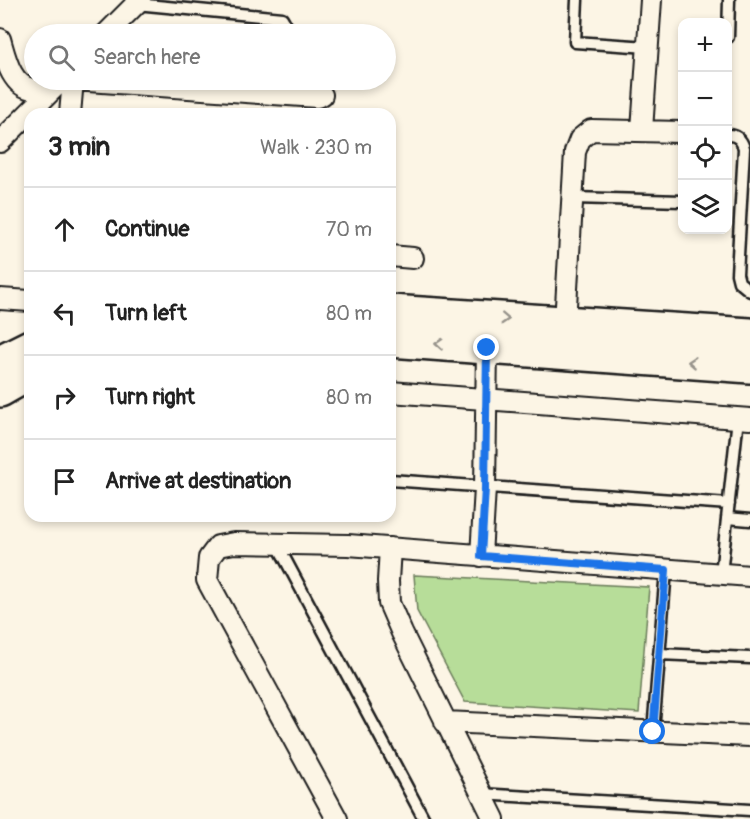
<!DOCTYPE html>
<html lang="en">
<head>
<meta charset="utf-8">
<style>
  :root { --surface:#fff; --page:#f2f2f2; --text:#222; --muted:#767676; --line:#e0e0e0 }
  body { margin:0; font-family:Pangolin,sans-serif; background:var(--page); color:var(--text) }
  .controls { position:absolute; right:18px; top:18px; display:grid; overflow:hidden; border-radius:12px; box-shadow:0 3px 9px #0003 }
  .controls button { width:54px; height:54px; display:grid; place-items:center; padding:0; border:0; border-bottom:2px solid var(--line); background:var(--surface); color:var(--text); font:30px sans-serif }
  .stop { position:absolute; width:18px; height:18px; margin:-14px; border:4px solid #1a73e8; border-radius:50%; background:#fff }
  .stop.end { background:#1a73e8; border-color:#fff; box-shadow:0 2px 6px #0008 }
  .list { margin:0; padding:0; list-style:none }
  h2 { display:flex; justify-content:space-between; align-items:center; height:78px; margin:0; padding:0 24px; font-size:26px }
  h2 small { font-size:20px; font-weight:400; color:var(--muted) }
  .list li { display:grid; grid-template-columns:39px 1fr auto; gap:18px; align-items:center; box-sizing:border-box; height:84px; padding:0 24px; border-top:2px solid var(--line) }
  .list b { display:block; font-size:22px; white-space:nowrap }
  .list em { font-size:20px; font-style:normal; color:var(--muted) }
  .icon { flex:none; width:33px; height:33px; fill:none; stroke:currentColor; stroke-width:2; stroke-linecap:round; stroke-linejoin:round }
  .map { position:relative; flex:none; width:750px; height:819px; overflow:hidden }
  .search { position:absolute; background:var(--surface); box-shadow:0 3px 9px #0003; left:24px; top:24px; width:372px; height:66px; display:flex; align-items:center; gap:15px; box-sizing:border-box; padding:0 21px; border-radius:33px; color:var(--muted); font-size:22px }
  .panel { position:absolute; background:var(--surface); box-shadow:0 3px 9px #0003; left:24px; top:108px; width:372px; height:414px; border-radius:18px }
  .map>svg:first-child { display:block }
</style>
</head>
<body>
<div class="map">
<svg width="750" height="819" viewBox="0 0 750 819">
  <rect width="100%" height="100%" fill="#fcf5e5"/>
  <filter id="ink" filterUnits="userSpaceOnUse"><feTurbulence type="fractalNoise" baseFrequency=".0167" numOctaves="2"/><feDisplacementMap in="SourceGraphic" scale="12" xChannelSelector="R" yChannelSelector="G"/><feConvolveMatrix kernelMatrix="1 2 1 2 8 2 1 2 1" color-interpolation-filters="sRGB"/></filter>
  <g filter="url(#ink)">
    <!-- green -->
    <path fill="#b7dd99" stroke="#6a7c5a" stroke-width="1.5" d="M414,575L649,587L639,713L465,702L417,611Z"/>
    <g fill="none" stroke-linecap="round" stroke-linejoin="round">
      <defs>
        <path id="lane" d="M577,0L575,42L648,47
          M136,4L282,18L291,34
          M728,37L729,0
          M316,80L323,92L322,95
          M728,135C737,135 741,139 744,148L737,274L739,282L750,291
          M573,198L682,201
          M390,480L729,504
          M727,518L750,520
          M277,544L424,819
          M721,574L738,418
          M659,654L750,658
          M653,732L666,570
          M481,794L750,810"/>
        <path id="street" d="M106,34L140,0
          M0,39C5,56 11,87 33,89C41,90 49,87 57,85
          M74,80L317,97L322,95
          M70,114L73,80
          M642,130L651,0
          M0,142L62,80
          M390,256L413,258
          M0,299L30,301
          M565,323L575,152L580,139L591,130L682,132
          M390,392L750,419
          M390,548L388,581L389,603L402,633L494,819
          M481,556L485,488L487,348
          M445,722L750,736
          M337,819L207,580L209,558L218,546L234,543L348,545L750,576"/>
        <path id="highway" d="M390,312L750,335
          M390,340L750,366
          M0,362L30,347
          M0,390L30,373"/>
      </defs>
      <!-- lane casing -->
      <use href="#lane" stroke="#1c1c1c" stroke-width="15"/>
      <!-- street casing -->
      <use href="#street" stroke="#1c1c1c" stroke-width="24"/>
      <!-- highway casing -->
      <use href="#highway" stroke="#1c1c1c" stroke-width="38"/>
      <!-- lane -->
      <use href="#lane" stroke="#fcf5e5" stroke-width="10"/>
      <!-- street -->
      <use href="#street" stroke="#fcf5e5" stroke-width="20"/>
      <!-- highway -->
      <use href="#highway" stroke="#fcf5e5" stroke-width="33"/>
    </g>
    <!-- one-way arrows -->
    <defs><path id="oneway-chevron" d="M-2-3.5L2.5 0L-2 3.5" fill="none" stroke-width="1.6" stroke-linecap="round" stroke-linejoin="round" transform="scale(1.5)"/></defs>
    <g stroke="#97938b">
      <use href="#oneway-chevron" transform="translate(505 319) rotate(3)"/>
      <use href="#oneway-chevron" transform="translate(439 344) rotate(-176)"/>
      <use href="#oneway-chevron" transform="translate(692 362) rotate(-176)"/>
    </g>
  </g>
  <g fill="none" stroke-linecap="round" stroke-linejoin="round" filter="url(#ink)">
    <!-- route -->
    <path stroke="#1a73e8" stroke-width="8" d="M487,348L485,488L481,556L666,570L653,732"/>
  </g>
</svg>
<div class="controls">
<button>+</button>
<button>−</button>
<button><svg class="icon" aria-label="locate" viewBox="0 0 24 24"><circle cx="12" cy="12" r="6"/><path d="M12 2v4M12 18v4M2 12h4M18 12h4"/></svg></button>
<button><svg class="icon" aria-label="layers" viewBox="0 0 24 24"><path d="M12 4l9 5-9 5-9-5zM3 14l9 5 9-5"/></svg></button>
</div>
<div class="stop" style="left:653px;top:732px"></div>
<div class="stop end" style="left:487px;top:348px"></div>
<div class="search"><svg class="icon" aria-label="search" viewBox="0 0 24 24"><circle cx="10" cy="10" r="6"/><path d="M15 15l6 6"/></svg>Search here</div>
<section class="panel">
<h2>3 min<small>Walk · 230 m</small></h2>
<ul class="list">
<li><svg class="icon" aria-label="ahead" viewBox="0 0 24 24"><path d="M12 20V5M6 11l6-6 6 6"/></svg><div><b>Continue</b></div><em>70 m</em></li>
<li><svg class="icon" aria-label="left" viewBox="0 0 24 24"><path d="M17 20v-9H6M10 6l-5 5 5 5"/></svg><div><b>Turn left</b></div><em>80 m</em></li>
<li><svg class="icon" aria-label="right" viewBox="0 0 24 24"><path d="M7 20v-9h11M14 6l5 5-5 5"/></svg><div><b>Turn right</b></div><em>80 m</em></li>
<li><svg class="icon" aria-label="arrive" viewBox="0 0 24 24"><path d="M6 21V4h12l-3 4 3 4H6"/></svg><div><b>Arrive at destination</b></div></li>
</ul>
</section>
</div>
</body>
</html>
